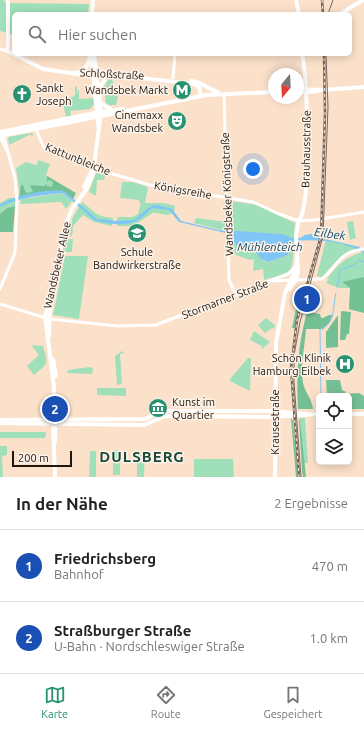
<!DOCTYPE html>
<html lang="de">
<head>
<meta charset="utf-8">
<style>
  :root { --surface:#fff; --page:#f2f2f2; --text:#222; --muted:#767676; --line:#e0e0e0; --accent:#299270 }
  body { margin:0; font-family:Ubuntu,sans-serif; background:var(--page); color:var(--text) }
  .controls { position:absolute; right:12px; bottom:12px; display:grid; overflow:hidden; border-radius:6px; box-shadow:0 2px 10px #0003 }
  .controls button { width:36px; height:36px; display:grid; place-items:center; padding:0; border:0; border-bottom:1px solid var(--line); background:var(--surface); color:var(--text); font:20px sans-serif }
  .compass { position:absolute; left:268px; top:68px; width:36px; height:36px; border-radius:50%; background:var(--surface); box-shadow:0 2px 10px #0003; rotate:198deg }
  .scale { position:absolute; left:12px; bottom:10px; width:60px; box-sizing:border-box; padding-left:4px; border:2px solid #1f160e; border-top:0; font-size:11px; line-height:14px; white-space:nowrap; color:#1f160e; -webkit-text-stroke:3px #fcf2e8; paint-order:stroke }
  .you { position:absolute; left:253px; top:169px; width:14px; height:14px; margin:-10px; border:3px solid #fff; border-radius:50%; background:#1a73e8; box-shadow:0 0 0 6px #1a73e833 }
  .badge { display:grid; place-items:center; width:26px; height:26px; border-radius:50%; background:var(--accent); color:#fff; font-size:13px; font-weight:700 }
  .pin { position:absolute; translate:-50% -50%; border:2px solid #fff; box-shadow:0 1px 4px #0006 }
  .list { margin:0; padding:0; list-style:none }
  h2 { display:flex; justify-content:space-between; align-items:center; height:52px; margin:0; padding:0 16px; font-size:17px }
  h2 small { font-size:13px; font-weight:400; color:var(--muted) }
  .list li { display:grid; grid-template-columns:26px 1fr auto; gap:12px; align-items:center; box-sizing:border-box; height:72px; padding:0 16px; border-top:1px solid var(--line) }
  .list b { display:block; font-size:15px; white-space:nowrap }
  .list p { margin:0; font-size:13px; white-space:nowrap; color:var(--muted) }
  .list em { font-size:13px; font-style:normal; color:var(--muted) }
  .icon { flex:none; width:22px; height:22px; fill:none; stroke:currentColor; stroke-width:2; stroke-linecap:round; stroke-linejoin:round }
  .map { position:relative; flex:none; width:364px; height:477px; overflow:hidden }
  .search { position:absolute; background:var(--surface); box-shadow:0 2px 10px #0003; left:12px; right:12px; top:12px; height:44px; display:flex; align-items:center; gap:10px; box-sizing:border-box; padding:0 14px; border-radius:6px; color:var(--muted); font-size:15px }
  .sheet { height:196px; background:var(--surface) }
  nav { display:flex; justify-content:space-around; align-items:center; box-sizing:border-box; height:56px; border-top:1px solid var(--line); background:var(--surface); font-size:11px; color:var(--muted) }
  nav a { display:grid; justify-items:center; gap:2px }
  nav .on { color:var(--accent) }
  .map>svg:first-child { display:block }
</style>
</head>
<body>
<div class="map">
<svg width="364" height="477" viewBox="0 0 364 477">
  <rect width="100%" height="100%" fill="#fce1ca"/>
  <!-- green -->
  <path fill="#9fdfb9" fill-rule="evenodd" d="M0,0H4L5,3L89,4L88,14H14V35L0,31Z
    M112,78L115,93L118,97L116,105H106L104,87L108,80Z
    M75,86L77,87V92L79,90V99L93,98L94,104L90,109L70,111L71,116L66,117L62,98L73,97L77,92L75,93Z
    M31,133L34,135L31,136V134L9,145L8,137Z
    M38,160L50,164L46,175L68,190L20,195L16,168L26,162L37,165Z
    M96,173L105,175L104,180H97L96,196L89,192Z
    M122,182H133L148,187L145,203H164L175,206L174,212L168,215L155,213L154,212L133,226H117V217H132L138,214L141,203H139V200L120,198Z
    M63,193L72,201L66,209L61,202L20,204L21,199Z
    M9,198H15V206L7,208L0,214V203Z
    M231,201L257,205L295,223C293,233 296,267 288,272C282,276 272,277 264,280L263,269L253,271L254,259L250,260L231,253L229,203ZM232,232L282,234L292,241L288,255L268,262L264,261L257,253L239,247Z
    M82,202C96,212 94,216 113,218L112,226L94,222L83,215L73,226L72,236L68,235L73,217Z
    M196,218L226,222V231L194,223Z
    M353,221L356,238L350,240L347,222Z
    M65,239H73L72,252H63Z
    M326,239L360,247C343,253 334,263 322,277L317,276Z
    M364,252V311L350,310V288H339L326,283L329,279H327C337,265 346,256 364,252Z
    M65,256H88L79,319L53,315Z
    M266,318L275,325L274,329L272,328L265,333L258,325Z
    M254,331L270,342L262,349V346L250,340Z
    M31,345L43,346C48,365 49,362 34,375L27,366L39,355Z
    M122,351L124,353L120,354L122,384L117,385L115,356Z
    M248,358H251L250,391L230,381V379Z
    M90,367L93,368L92,374L67,373L68,370Z
    M97,388H126V396L97,395Z
    M300,418H305L308,463H304Z
    M0,432H46L45,438H0Z
    M0,446H7V455L2,456L3,477H0Z
    M113,450L120,451V475H113Z
    M90,451H96V477H89Z
    M137,452H145L144,477H137Z
    M194,459H233L234,477H194Z"/>
  <!-- forest -->
  <path fill="#74c095" d="M47,176L76,193L73,199C59,186 36,193 19,197L21,185H23L26,193L33,192L30,185L44,186L47,184V186L52,187L53,182L49,180L47,182Z
    M15,206L13,232H0V214L7,208Z
    M364,277V313L349,309L350,288L342,282Z
    M300,290L304,291L295,328H292Z
    M341,311L351,312L349,334H347L345,340H340Z
    M307,312L320,314L321,318H323L329,315H333L330,322L322,330V329H306C305,346 300,365 303,383C305,392 312,399 313,409H298C296,375 298,344 307,312Z
    M338,315V347L326,348V332Z
    M326,380H340L342,390L346,392L344,396H327Z
    M359,393L364,396V409H349V396H346L347,394Z
    M291,418L293,421L298,477H296Z
    M300,419L306,477H303L302,471L299,420Z"/>
  <!-- water -->
  <path fill="#7fc5f5" d="M64,191L97,219L118,221L134,220L151,206L157,205L172,209L181,221L219,230L282,234L292,238H300L305,235L311,234L319,238L359,247L364,251V253C344,241 317,239 294,241L291,243L288,255L268,262L261,259L257,253L234,244L230,234L179,222L169,210L152,208C147,212 143,217 138,220C126,227 106,224 94,220L63,193C41,195 20,197 0,207V205C15,195 47,189 64,191Z"/>
  <g fill="none" stroke-linecap="round" stroke-linejoin="round">
    <!-- stream -->
    <path stroke="#7fc5f5" stroke-width="1" d="M339,278L340,270L354,265L359,260L364,262
      M337,287L339,280
      M321,396L320,329C335,325 333,305 336,293"/>
    <!-- minor -->
    <path stroke="#fff" stroke-width="3" d="M0,49L7,51
      M173,78L175,54
      M224,94L229,280L236,295
      M35,127L44,148L93,168L150,185L253,202L279,214L299,221L315,220L364,212
      M0,136L6,149
      M272,280L288,274L295,268
      M0,289L15,253L17,202L15,178L3,134
      M0,304L49,319L118,326L156,325L270,281L322,279C339,265 338,252 364,249"/>
    <!-- major -->
    <path stroke="#fff" stroke-width="4" d="M8,0V46L7,51L43,69L77,74L121,76L195,84L199,87L201,96
      M296,0L299,14
      M92,14L93,0
      M340,14L363,0
      M91,54L99,131
      M83,71L88,64L90,56
      M73,73L97,71L125,74
      M191,81C202,82 208,89 218,92
      M100,87L107,76
      M298,89L323,90L364,87
      M298,93L318,91
      M101,103L112,110
      M0,132L95,113L123,109
      M0,136L207,95L274,92
      M84,187L93,168
      M299,221C312,201 308,80 302,54
      M289,289L296,279L298,272L296,236L299,219
      M49,337L50,304
      M53,359L56,376
      M349,414H364
      M0,420L145,419L162,411H271L306,414
      M0,423L144,425L165,416L271,417L319,414
      M55,442L56,407
      M55,477L53,423L54,387L45,316L52,295L65,226L72,209L86,190L93,174L101,112L94,54
      M275,477L276,343L285,293L294,273L297,261"/>
    <!-- tram -->
    <path stroke="#776759" stroke-width="1" d="M328,14L333,0
      M301,477L294,382V355L300,322L323,236L328,107L326,54"/>
    <defs>
      <path id="rail" d="M322,0L323,14
        M299,477L291,368L297,320L321,236L325,113L324,54"/>
    </defs>
    <!-- rail casing -->
    <use href="#rail" stroke="#776759" stroke-width="2.5"/>
    <!-- rail -->
    <use href="#rail" stroke="#fcf2e8" stroke-width="1" stroke-dasharray="3" stroke-linecap="butt"/>
  </g>
  <!-- icons -->
  <defs>
    <symbol id="metro-disc" viewBox="-11 -11 22 22"><circle r="9.5" fill="#299270" stroke="#fcf2e8"/><path d="M-5.5 5V-5H-3L0 0L3-5H5.5V5H3V-.5L0 4L-3-.5V5Z" fill="#fff"/></symbol>
    <symbol id="church-disc" viewBox="-11 -11 22 22"><circle r="9.5" fill="#299270" stroke="#fcf2e8"/><path d="M-1.2-6h2.4v3.5h3.3v2.4h-3.3V6h-2.4V-.1h-3.3v-2.4h3.3Z" fill="#fff"/></symbol>
    <symbol id="theatre-disc" viewBox="-11 -11 22 22"><circle r="9.5" fill="#299270" stroke="#fcf2e8"/><path d="M-5-5.5Q0-4 5-5.5V0Q5 5 0 6Q-5 5-5 0ZM-3.3-2.5H-1v1.5H-3.3ZM1-2.5H3.3v1.5H1ZM-2.8 1Q0 5.5 2.8 1Z" fill="#fff"/></symbol>
    <symbol id="school-disc" viewBox="-11 -11 22 22"><circle r="9.5" fill="#299270" stroke="#fcf2e8"/><path d="M0-5L7-2L0 1L-7-2ZM-4 1L0 2.5L4 1V4Q0 6-4 4Z" fill="#fff"/></symbol>
    <symbol id="hospital-disc" viewBox="-11 -11 22 22"><circle r="9.5" fill="#299270" stroke="#fcf2e8"/><path d="M-5-5h3v3.5h4V-5h3V5h-3V1.5h-4V5h-3Z" fill="#fff"/></symbol>
    <symbol id="museum-disc" viewBox="-11 -11 22 22"><circle r="9.5" fill="#299270" stroke="#fcf2e8"/><path d="M0-6L6-3V-2H-6V-3ZM-5-1h2V3h-2ZM-1-1h2V3h-2ZM3-1h2V3H3ZM-6 4H6V6H-6Z" fill="#fff"/></symbol>
  </defs>
  <g fill-rule="evenodd">
    <use href="#metro-disc" x="171" y="79" width="22" height="22"/>
    <use href="#church-disc" x="11" y="83" width="22" height="22"/>
    <use href="#theatre-disc" x="166" y="110" width="22" height="22"/>
    <use href="#school-disc" x="126" y="222" width="22" height="22"/>
    <use href="#hospital-disc" x="334" y="353" width="22" height="22"/>
    <use href="#museum-disc" x="147" y="397" width="22" height="22"/>
  </g>
  <g text-anchor="middle" stroke-width="3" stroke-linejoin="round" paint-order="stroke">
    <!-- street labels -->
    <g font-size="11" fill="#1f160e" stroke="#fcf2e8">
      <text transform="translate(112 74) rotate(3)" y="4">Schloßstraße</text>
      <text transform="translate(306 149) rotate(-89)" y="4">Brauhausstraße</text>
      <text transform="translate(78 159) rotate(22)" y="4">Kattunbleiche</text>
      <text transform="translate(183 190) rotate(10)" y="4">Königsreihe</text>
      <text transform="translate(227 194) rotate(-92)" y="4">Wandsbeker Königstraße</text>
      <text transform="translate(57 265) rotate(-77)" y="4">Wandsbeker Allee</text>
      <text transform="translate(225 299) rotate(-21)" y="4">Stormarner Straße</text>
      <text transform="translate(275 422) rotate(-90)" y="4">Krausestraße</text>
    </g>
    <!-- poi labels -->
    <g font-size="11" fill="#1f160e" stroke="#fcf2e8" text-anchor="end">
      <text x="36" y="92" text-anchor="start">Sankt<tspan x="36" dy="13">Joseph</tspan></text>
      <text x="168" y="94">Wandsbek Markt</text>
      <text x="163" y="119">Cinemaxx<tspan x="163" dy="13">Wandsbek</tspan></text>
      <text x="137" y="256" text-anchor="middle">Schule<tspan x="137" dy="13">Bandwirkerstraße</tspan></text>
      <text x="331" y="362">Schön Klinik<tspan x="331" dy="13">Hamburg Eilbek</tspan></text>
      <text x="172" y="406" text-anchor="start">Kunst im<tspan x="172" dy="13">Quartier</tspan></text>
    </g>
    <!-- water labels -->
    <g font-size="12" font-style="italic" fill="#144a6a" stroke="#fcf2e8">
      <text transform="translate(330 234) rotate(8)" y="4">Eilbek</text>
      <text x="270" y="251">Mühlenteich</text>
    </g>
    <!-- district labels -->
    <g font-size="15" font-weight="bold" letter-spacing="1" fill="#194938" stroke="#fcf2e8">
      <text x="142" y="462">DULSBERG</text>
    </g>
  </g>
</svg>
<div class="controls">
<button><svg class="icon" aria-label="locate" viewBox="0 0 24 24"><circle cx="12" cy="12" r="6"/><path d="M12 2v4M12 18v4M2 12h4M18 12h4"/></svg></button>
<button><svg class="icon" aria-label="layers" viewBox="0 0 24 24"><path d="M12 4l9 5-9 5-9-5zM3 14l9 5 9-5"/></svg></button>
</div>
<svg class="compass" viewBox="-18 -18 36 36"><path d="M0-13l5 13h-10z" fill="#e53935"/><path d="M0 13l5-13h-10z" fill="#767676"/></svg>
<div class="scale">200 m</div>
<div class="you"></div>
<div class="pin badge" style="left:307px;top:299px;background:#1a4fb4">1</div>
<div class="pin badge" style="left:55px;top:409px;background:#1a4fb4">2</div>
<div class="search"><svg class="icon" aria-label="search" viewBox="0 0 24 24"><circle cx="10" cy="10" r="6"/><path d="M15 15l6 6"/></svg>Hier suchen</div>
</div>
<section class="sheet">
<h2>In der Nähe<small>2 Ergebnisse</small></h2>
<ul class="list">
<li><span class="badge" style="background:#1a4fb4">1</span><div><b>Friedrichsberg</b><p>Bahnhof</p></div><em>470 m</em></li>
<li><span class="badge" style="background:#1a4fb4">2</span><div><b>Straßburger Straße</b><p>U-Bahn · Nordschleswiger Straße</p></div><em>1.0 km</em></li>
</ul>
</section>
<nav>
<a class="on"><svg class="icon" aria-label="map" viewBox="0 0 24 24"><path d="M3 6l6-2 6 2 6-2v14l-6 2-6-2-6 2zM9 4v14M15 6v14"/></svg>Karte</a>
<a><svg class="icon" aria-label="directions" viewBox="0 0 24 24"><path d="M12 3l9 9-9 9-9-9zM9 14v-3h6M13 9l2 2-2 2"/></svg>Route</a>
<a><svg class="icon" aria-label="saved" viewBox="0 0 24 24"><path d="M7 4h10v16l-5-4-5 4z"/></svg>Gespeichert</a>
</nav>
</body>
</html>
